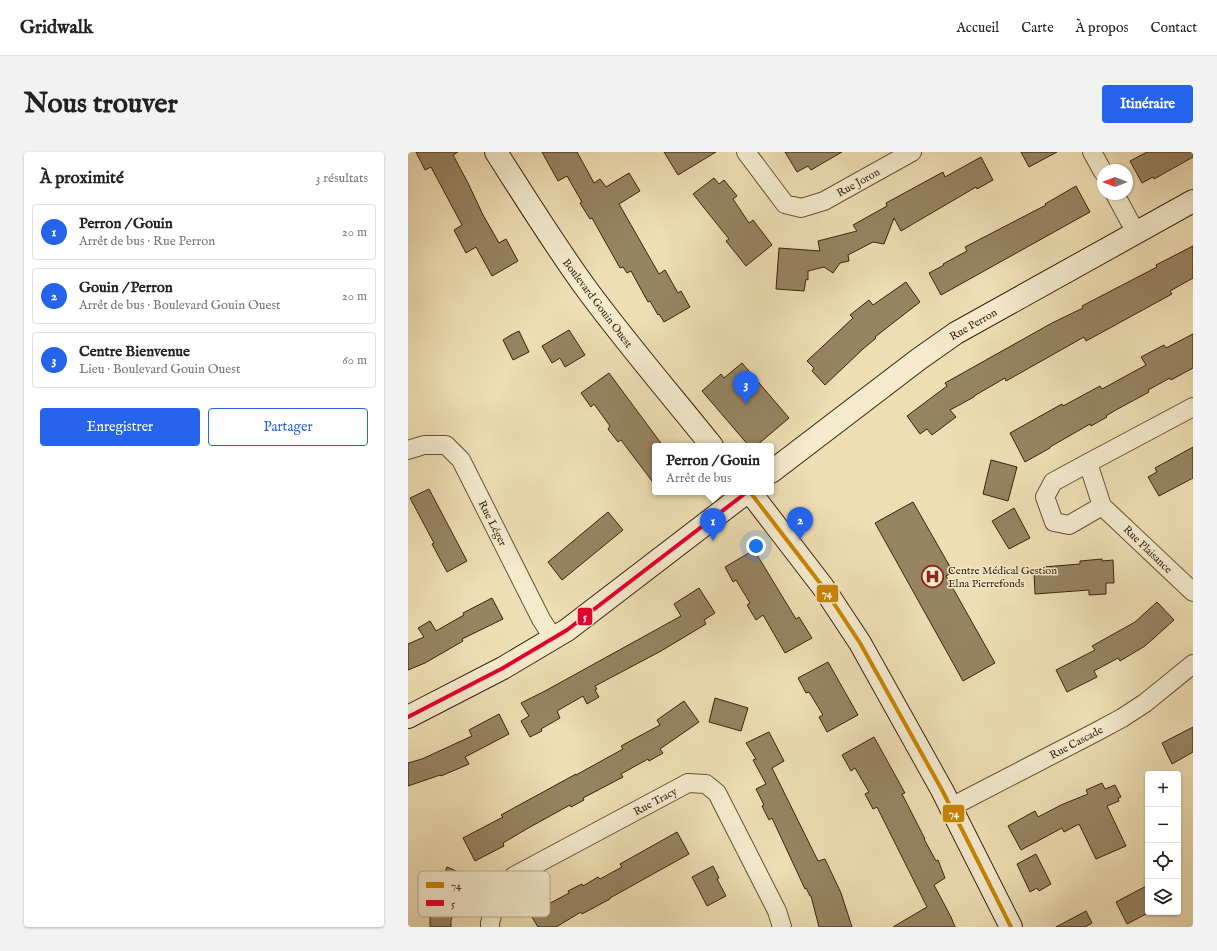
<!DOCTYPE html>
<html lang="fr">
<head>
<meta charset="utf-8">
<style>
  :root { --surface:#fff; --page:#f2f2f2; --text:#222; --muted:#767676; --line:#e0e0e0; --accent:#2563eb }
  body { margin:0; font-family:"IM FELL English",serif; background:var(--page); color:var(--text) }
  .controls { position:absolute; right:12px; bottom:12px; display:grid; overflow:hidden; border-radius:4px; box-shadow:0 1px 3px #0004 }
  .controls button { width:36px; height:36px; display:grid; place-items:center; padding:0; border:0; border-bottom:1px solid var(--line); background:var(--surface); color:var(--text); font:20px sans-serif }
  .compass { position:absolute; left:689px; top:12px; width:36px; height:36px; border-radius:50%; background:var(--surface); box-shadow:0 1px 3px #0004; rotate:270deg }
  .you { position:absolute; left:348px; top:394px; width:14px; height:14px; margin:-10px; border:3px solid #fff; border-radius:50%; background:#1a73e8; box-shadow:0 0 0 6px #1a73e833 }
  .badge { display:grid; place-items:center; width:26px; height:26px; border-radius:50%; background:var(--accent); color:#fff; font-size:13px; font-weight:700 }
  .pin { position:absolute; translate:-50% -33px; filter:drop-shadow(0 1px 2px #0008) }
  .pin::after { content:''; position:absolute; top:21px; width:14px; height:12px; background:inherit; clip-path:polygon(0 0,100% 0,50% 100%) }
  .popup { position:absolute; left:244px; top:291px; width:122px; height:52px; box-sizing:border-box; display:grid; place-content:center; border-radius:4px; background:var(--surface); filter:drop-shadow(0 1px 3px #0005); font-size:13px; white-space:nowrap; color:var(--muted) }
  .popup b { font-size:15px; color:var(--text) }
  .popup::after { content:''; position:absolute; left:50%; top:100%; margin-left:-8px; border:8px solid transparent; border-top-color:var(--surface) }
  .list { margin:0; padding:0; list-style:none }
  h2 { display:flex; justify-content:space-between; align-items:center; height:52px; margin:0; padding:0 16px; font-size:17px }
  h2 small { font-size:13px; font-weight:400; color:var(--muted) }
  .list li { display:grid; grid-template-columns:26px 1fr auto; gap:12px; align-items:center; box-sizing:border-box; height:56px; margin:0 8px 8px; padding:0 8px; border:1px solid var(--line); border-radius:4px }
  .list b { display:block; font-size:15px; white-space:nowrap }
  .list p { margin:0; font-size:13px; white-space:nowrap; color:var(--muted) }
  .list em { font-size:13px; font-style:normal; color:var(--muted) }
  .actions { display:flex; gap:8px; padding:12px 16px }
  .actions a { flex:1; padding:9px 0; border:1px solid var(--accent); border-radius:4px; text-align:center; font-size:14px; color:var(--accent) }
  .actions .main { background:var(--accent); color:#fff }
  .icon { flex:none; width:22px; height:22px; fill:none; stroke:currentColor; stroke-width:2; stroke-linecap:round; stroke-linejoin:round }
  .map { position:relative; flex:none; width:785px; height:775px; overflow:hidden; border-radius:4px }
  header { display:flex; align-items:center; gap:24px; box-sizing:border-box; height:56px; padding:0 20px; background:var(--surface); border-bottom:1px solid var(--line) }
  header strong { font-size:19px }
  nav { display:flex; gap:22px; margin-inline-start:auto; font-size:14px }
  .intro { display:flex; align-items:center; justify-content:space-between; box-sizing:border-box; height:96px; padding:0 24px }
  h1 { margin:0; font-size:28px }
  .button { padding:10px 18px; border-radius:4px; background:var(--accent); color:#fff; font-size:14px; font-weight:700 }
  main { display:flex; gap:24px; padding:0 24px }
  aside { flex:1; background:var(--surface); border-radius:4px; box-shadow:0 1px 3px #0004 }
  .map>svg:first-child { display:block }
</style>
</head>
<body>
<header>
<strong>Gridwalk</strong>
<nav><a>Accueil</a><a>Carte</a><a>À propos</a><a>Contact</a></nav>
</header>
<div class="intro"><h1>Nous trouver</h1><a class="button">Itinéraire</a></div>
<main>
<aside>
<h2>À proximité<small>3 résultats</small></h2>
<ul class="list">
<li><span class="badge">1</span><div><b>Perron / Gouin</b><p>Arrêt de bus · Rue Perron</p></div><em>20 m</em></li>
<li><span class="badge">2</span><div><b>Gouin / Perron</b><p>Arrêt de bus · Boulevard Gouin Ouest</p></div><em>20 m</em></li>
<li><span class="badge">3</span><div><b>Centre Bienvenue</b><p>Lieu · Boulevard Gouin Ouest</p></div><em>60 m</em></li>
</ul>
<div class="actions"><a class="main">Enregistrer</a><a>Partager</a></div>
</aside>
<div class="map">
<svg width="785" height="775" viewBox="0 0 785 775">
  <rect width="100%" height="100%" fill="#eedeb3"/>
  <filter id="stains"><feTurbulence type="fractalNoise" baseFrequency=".005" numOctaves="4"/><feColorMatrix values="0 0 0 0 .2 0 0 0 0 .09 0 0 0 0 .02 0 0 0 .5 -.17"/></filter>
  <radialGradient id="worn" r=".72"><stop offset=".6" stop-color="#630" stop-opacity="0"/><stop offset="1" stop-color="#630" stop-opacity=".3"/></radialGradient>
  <!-- building -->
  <path fill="#978462" stroke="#39230a" d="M8,0H50L45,3L60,31L75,63L91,91L98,87L110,109L84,124L68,95L58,101L46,78L54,73L23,15L17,18Z
    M134,0H169L186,31L192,27L198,35L221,21L232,39L211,52L251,122L257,118L270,141L273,139L282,155L256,170L251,162L250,163L242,149L240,150L223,119L219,121L215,115L212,116L184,66L182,67L172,51L174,50L159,24L150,29Z
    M256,0H308L270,23Z
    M377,0H434L403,18L400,14L389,20Z
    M613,0H649L621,15Z
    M739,0H785V5L746,27L745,25L734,31L722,9Z
    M573,5L585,28L569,37L568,35L493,79L486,66L476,92L465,90L440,103L441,109L432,111L425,121L416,115L400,119V128L398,127L396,139L368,137L371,96L412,99L410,89L449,79L445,73L479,54L478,51L535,20L537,25Z
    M306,26L311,32L316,28L329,44L325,47L341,71L345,68L364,93L338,114L318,89L321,87L285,42Z
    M668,34L682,60L533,143L521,121L536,113L535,112L559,99L557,95L638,53L637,52Z
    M785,94V126L762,139L764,142L678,189L676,185L598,229L597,226L566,244V245L542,258L548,265L524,283L519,277L512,282L499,264L539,234L537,231L644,171L675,156L674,154L749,115L748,113Z
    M498,130L512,150L467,185L468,186L455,197L417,233L404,219L406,216L399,209L445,166L442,163L461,148L465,153Z
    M161,178L177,203L157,215L152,206L144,211L134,194Z
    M111,179L121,200L105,208L95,188L103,183Z
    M785,182V216L763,228L762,226L740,238L741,240L706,259L698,264L699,265L683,274L682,272L642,295V296L617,310L602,281L654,252L655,254L692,234L694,237L738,213L733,205L756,193L758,196Z
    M334,211L381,266L348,294H341L294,239L313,222L316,226Z
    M201,221L255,294H247V333L213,288L210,290L200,277L202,274L186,252L183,255L173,241Z
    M785,295V326L751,344L740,325L749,320L747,316Z
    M583,308L609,315L600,349L575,342Z
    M21,337L59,409L39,420L24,392L26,391L2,346Z
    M505,350L545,420L538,424L587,511L555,529L467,371Z
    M606,356L622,386L601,397L584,369Z
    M200,360L215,378L154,428L140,410Z
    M346,398L388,467L391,465L404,486L377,501L355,463L348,468L339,453L342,451L328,428L325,430L317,415Z
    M694,407V409L705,408L706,431H698V442L681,443V438L627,442L626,420L636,419L635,415L672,412V409Z
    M291,436L307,461L296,468L298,472L253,499L187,534L189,537L187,538L191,545L179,552L175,544L149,559L152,566L133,577L134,579L122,585L113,569L121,564L113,551L137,539L273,464L266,452Z
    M84,446L95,467L54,487L55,489L17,511L0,518V492L16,485L10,476L22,469L28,479L56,463L55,461Z
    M749,450L766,468L737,494L712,509L710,506L686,519L689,525L659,540L648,518L687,498L684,494L727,470Z
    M420,510L450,563L419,580L411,565L415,563L401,540L398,541L390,526Z
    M307,546L340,556L333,579L301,570Z
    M276,549L291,570L252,597L255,601L241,609L240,607L213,622L215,625L175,646L176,648L163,655L162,653L122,675L95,691L96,694L67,709L55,686L95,665L93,663L168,622V623L215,597L213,594L252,573L249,568Z
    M91,562L101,582L57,605L61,612L33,624L32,623L0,634V611L14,607L64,584L61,578Z
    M785,575V600L764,612L754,591Z
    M361,580L376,609L364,616L410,709L417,707L433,741L444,775H411L403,744H402L398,736L397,737L364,666L361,668L354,654L356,653L348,637L358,632L345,608L348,607L338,591Z
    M466,585L497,641L494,642L517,687H516L528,709L530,708L537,726L526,733L543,765L547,775H485L519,755L469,655L465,657L457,642L461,640L447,616L443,619L434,603Z
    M694,631L697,637L707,633L713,645L710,646L711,649L699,654L718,694L688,707L671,672L656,680L654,676L613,698L600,674L627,659L630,665L653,653L680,642L678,638Z
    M269,680L281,702L202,746V747L174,762L173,760L148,775H130L122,762L161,741L160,739L174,732L175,734L190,725L192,727L214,715L212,712Z
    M628,702L643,732L631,739L629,736L622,740L609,712Z
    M305,714L311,726L309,727L318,744L299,754L284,725Z
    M39,715L62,725L43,768V775H22V758Z
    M740,733V761L719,772L708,750Z
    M678,759L684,771L677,775H648Z"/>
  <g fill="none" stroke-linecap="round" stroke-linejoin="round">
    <defs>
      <path id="street" d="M338,0L377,52L393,56L416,49L504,0
        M684,0L695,20
        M707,42L728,81
        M785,255L680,311L694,354L785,440
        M0,298L16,293H38L53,308L133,467L145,486
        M680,311L645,330L637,345L646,370L661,373L694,354
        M543,655L688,580L714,566L737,551L785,512
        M82,775V771L89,744L106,724L280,631L298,632L309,641L369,759L374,775"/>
      <path id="secondary" d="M88,0C118,47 147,94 180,139C220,193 263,243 304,294
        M363,320L511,207L548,181L785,49
        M342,340L415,435L452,491L534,638L603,775
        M0,565L95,516L159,478L339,340"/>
    </defs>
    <!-- street casing -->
    <use href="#street" stroke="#665234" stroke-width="20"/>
    <!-- secondary casing -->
    <use href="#secondary" stroke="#39230a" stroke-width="24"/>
    <!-- street -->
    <use href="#street" stroke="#f4eace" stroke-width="18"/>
    <!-- secondary -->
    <use href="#secondary" stroke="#f4eace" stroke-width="22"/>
    <defs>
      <path id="bus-1" d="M342,340L415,435L452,491L534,638L603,775"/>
      <path id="bus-2" d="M0,565L95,516L159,478L339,340"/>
    </defs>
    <!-- bus-1 casing -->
    <use href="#bus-1" stroke="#f4eace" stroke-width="7"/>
    <!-- bus-2 casing -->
    <use href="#bus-2" stroke="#f4eace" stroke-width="7"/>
    <!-- bus-1 -->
    <use href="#bus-1" stroke="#c88502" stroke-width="4"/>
    <!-- bus-2 -->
    <use href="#bus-2" stroke="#e4002b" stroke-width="4"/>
  </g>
  <!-- icons -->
  <defs>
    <symbol id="hospital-ring" viewBox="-11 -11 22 22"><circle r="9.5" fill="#f4eace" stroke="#8f2418" stroke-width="1.5"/><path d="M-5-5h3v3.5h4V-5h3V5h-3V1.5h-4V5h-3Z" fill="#8f2418"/></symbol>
  </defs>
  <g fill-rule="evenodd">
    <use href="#hospital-ring" x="512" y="412" width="25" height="25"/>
  </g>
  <g text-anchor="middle" stroke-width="3" stroke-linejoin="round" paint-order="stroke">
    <!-- street labels -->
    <g font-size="11" fill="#39230a" stroke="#f4eace">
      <text transform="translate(450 30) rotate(-29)" y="4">Rue Joron</text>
      <text transform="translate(190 151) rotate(53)" y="4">Boulevard Gouin Ouest</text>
      <text transform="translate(565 172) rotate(-30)" y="4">Rue Perron</text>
      <text transform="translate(85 371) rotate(63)" y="4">Rue Léger</text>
      <text transform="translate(740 397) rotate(44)" y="4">Rue Plaisance</text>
      <text transform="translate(668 590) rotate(-28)" y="4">Rue Cascade</text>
      <text transform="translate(247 649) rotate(-28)" y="4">Rue Tracy</text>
    </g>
    <!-- poi labels -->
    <g font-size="11" fill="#39230a" stroke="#f4eace" text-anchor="start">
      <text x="540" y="422">Centre Médical Gestion<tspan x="540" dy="13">Elna Pierrefonds</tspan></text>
    </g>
  </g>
  <!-- legend -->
  <rect x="10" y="719" width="132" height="46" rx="6" fill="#f4eace" stroke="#bcae93" stroke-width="1"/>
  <rect x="18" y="730" width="18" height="6" fill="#c88502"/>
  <rect x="18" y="748" width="18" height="6" fill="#e4002b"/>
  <g font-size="11" fill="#39230a">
    <text x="43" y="737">74</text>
    <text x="43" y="755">5</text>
  </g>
  <g stroke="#f4eace" stroke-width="1.5">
    <rect x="408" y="432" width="23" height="19" rx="4" fill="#c88502"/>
    <rect x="169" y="455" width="16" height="19" rx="4" fill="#e4002b"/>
    <rect x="534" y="652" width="23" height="19" rx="4" fill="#c88502"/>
  </g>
  <g font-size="11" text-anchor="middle" font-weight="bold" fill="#fff">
    <text x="419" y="445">74</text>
    <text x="177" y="468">5</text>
    <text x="546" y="665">74</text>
  </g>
  <rect width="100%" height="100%" filter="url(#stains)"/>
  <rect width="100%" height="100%" fill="url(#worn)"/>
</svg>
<div class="controls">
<button>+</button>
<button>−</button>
<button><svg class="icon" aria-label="locate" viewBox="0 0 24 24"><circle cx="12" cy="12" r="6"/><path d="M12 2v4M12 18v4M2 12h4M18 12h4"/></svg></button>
<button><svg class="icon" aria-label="layers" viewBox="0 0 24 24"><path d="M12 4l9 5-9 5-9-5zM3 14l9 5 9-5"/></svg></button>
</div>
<svg class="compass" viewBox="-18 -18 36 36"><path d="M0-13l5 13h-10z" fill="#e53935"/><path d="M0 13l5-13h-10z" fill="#767676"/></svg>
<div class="you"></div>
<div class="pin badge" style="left:305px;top:389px">1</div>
<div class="popup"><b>Perron / Gouin</b>Arrêt de bus</div>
<div class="pin badge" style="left:392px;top:388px">2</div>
<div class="pin badge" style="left:338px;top:252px">3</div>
</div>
</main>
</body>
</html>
